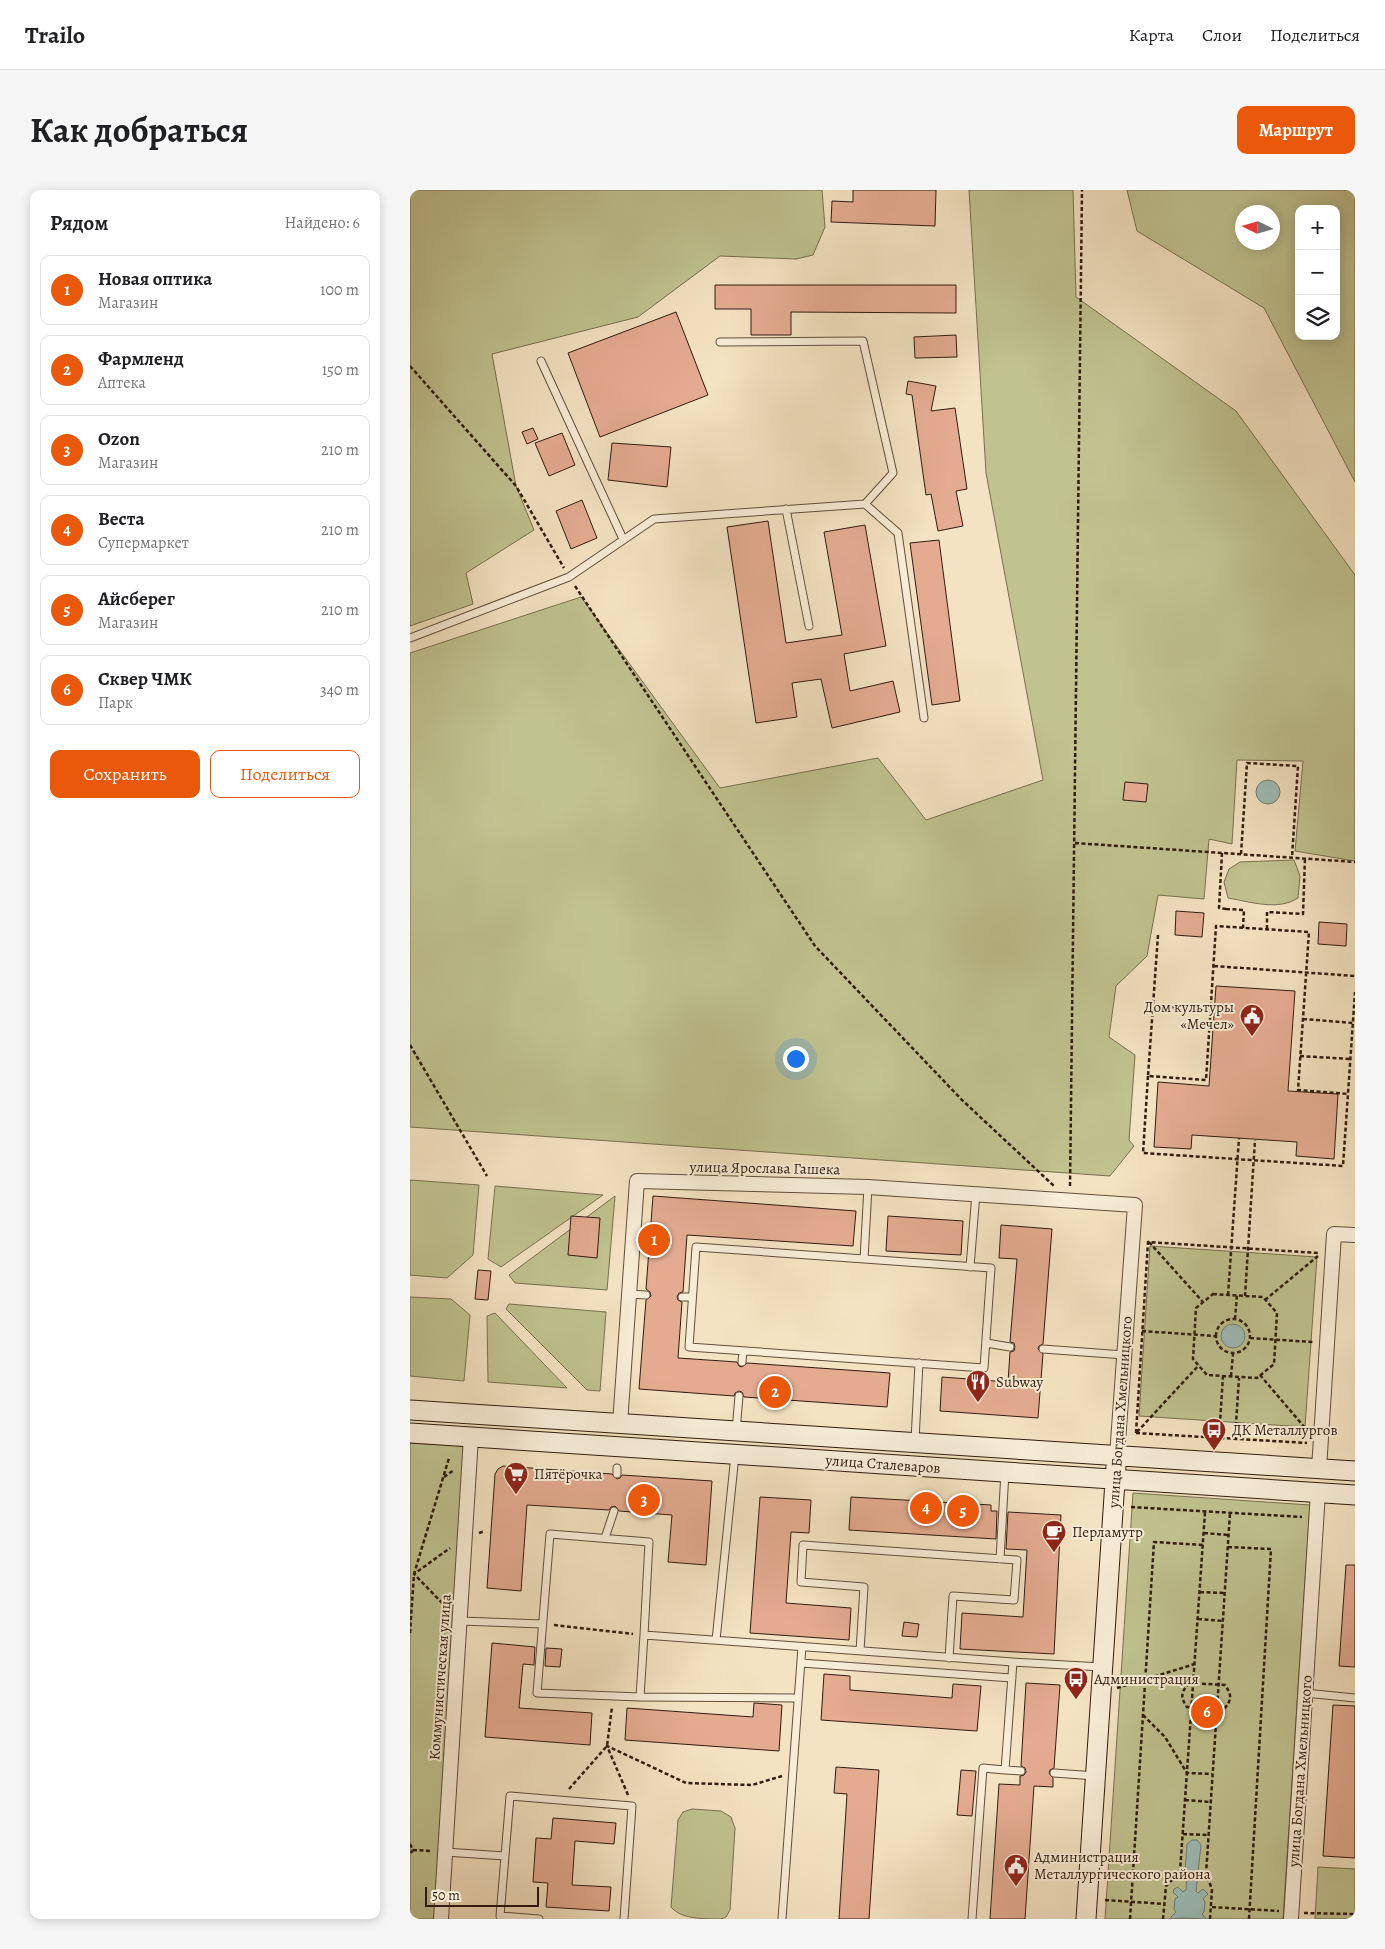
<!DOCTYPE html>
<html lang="ru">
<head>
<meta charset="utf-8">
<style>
  :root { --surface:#fff; --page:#f6f6f6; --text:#202124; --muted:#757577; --line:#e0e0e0; --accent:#ea580c }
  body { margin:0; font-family:Alegreya,serif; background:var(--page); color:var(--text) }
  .controls { position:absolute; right:15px; top:15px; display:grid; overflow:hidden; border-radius:10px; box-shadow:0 2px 12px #0003 }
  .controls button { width:45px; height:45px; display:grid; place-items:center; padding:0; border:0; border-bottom:1px solid var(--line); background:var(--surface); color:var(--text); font:25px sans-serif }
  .compass { position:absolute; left:825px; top:15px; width:45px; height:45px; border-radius:50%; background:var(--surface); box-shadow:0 2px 12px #0003; rotate:275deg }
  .scale { position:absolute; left:15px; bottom:12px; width:114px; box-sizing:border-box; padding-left:5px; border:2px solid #311c0f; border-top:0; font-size:14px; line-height:18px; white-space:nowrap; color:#311c0f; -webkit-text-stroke:4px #f8edd7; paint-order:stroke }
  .you { position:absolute; left:385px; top:868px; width:18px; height:18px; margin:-12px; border:4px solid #fff; border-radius:50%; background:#1a73e8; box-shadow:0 0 0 8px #1a73e833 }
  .badge { display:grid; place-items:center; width:32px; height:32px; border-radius:50%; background:var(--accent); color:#fff; font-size:16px; font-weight:700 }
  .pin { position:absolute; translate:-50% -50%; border:2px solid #fff; box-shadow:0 1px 5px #0006 }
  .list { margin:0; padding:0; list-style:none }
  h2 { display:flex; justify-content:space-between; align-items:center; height:65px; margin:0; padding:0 20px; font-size:21px }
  h2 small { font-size:16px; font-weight:400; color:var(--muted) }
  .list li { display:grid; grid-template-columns:32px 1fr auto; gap:15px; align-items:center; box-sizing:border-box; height:70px; margin:0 10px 10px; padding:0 10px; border:1px solid var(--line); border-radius:10px }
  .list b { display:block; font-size:19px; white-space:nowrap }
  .list p { margin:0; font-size:16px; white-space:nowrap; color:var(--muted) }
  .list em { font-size:16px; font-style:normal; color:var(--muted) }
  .actions { display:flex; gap:10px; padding:15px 20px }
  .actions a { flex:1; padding:11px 0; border:1px solid var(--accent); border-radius:10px; text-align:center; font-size:18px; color:var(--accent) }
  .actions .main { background:var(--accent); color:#fff }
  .icon { flex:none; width:28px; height:28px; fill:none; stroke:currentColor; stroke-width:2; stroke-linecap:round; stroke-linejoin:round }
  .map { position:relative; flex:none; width:945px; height:1729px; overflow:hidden; border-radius:10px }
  header { display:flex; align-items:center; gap:30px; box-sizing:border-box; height:70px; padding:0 25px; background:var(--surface); border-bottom:1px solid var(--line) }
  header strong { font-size:24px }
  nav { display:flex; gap:28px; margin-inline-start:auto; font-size:18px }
  .intro { display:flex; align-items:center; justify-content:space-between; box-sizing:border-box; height:120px; padding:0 30px }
  h1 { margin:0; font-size:35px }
  .button { padding:12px 22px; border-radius:10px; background:var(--accent); color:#fff; font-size:18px; font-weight:700 }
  main { display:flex; gap:30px; padding:0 30px }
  aside { flex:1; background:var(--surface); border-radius:10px; box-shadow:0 2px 12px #0003 }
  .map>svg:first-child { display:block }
</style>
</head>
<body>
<header>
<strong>Trailo</strong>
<nav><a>Карта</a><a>Слои</a><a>Поделиться</a></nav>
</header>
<div class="intro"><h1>Как добраться</h1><a class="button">Маршрут</a></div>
<main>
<aside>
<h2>Рядом<small>Найдено: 6</small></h2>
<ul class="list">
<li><span class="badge">1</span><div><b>Новая оптика</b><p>Магазин</p></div><em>100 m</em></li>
<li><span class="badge">2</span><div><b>Фармленд</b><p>Аптека</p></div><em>150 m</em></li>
<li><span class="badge">3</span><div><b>Ozon</b><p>Магазин</p></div><em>210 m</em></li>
<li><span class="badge">4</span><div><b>Веста</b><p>Супермаркет</p></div><em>210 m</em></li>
<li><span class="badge">5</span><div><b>Айсберег</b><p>Магазин</p></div><em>210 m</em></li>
<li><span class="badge">6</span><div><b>Сквер ЧМК</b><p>Парк</p></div><em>340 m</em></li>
</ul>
<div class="actions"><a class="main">Сохранить</a><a>Поделиться</a></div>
</aside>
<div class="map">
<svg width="945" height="1729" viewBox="0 0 945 1729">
  <rect width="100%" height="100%" fill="#f4e3c2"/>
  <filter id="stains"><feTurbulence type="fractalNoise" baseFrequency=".004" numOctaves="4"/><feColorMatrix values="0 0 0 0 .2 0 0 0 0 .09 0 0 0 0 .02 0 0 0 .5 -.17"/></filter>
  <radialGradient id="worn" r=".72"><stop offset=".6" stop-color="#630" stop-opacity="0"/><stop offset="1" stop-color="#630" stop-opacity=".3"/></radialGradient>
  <!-- green -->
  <path fill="#c0c290" stroke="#786f50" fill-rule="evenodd" d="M0,0H412L415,37L403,65L386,69L310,66L228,127L82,164L106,296L124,340L56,383L63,414L0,436Z
    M559,0H663L666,107L826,221L945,385V671L885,661L893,571L827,570L822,654L799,649L794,709L748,705L737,766L706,796L699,847L725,865L719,950L724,956L700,986L0,937V463L171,407L310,598L468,568L516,630L633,590L576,283Z
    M717,0H945V292L854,118L727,41ZM889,19H926V146H889ZM832,22H862V52H832Z
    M884,670L890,686L888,708C868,721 841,712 818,708L814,692L819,679L830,672Z
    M0,990L69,995L63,1065L37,1088L0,1085Z
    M85,996L193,1005L91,1077L78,1069Z
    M205,1006L197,1100L105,1093L99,1085Z
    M740,1056L907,1067L895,1237L729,1226Z
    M0,1107L41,1109L60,1125L54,1191L0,1186Z
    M99,1114L196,1122L190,1201L177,1200L96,1119Z
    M85,1123L157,1198L78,1192L77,1126Z
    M0,1253L54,1256L24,1729H0Z
    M723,1303L900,1315L873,1729H695Z
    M282,1619L311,1621L321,1627L325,1638L320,1720L316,1727L311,1729C292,1729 271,1729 261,1717L268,1630L273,1622Z
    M908,1677L945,1679V1729H905Z"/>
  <!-- water -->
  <path fill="#9dbdb9" stroke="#727d75" d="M846 602a12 12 0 1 1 24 0a12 12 0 1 1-24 0Z
    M811 1146a12 12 0 1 1 24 0a12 12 0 1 1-24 0Z
    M782,1650H787L791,1655L786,1701L788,1703L793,1699L798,1704L793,1709L795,1712L794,1722L792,1724L796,1729L771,1728L762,1729L761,1727L766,1722L764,1719L765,1709L768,1707L763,1702L764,1699L768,1697L773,1702L776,1700L777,1683L775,1682L777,1654Z"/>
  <!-- building -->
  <path fill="#e4ab91" stroke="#311c0f" d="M443,0H526L525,36L421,32L422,11L443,12Z
    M305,95H546V123L381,122V145H341V119H305Z
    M266,122L298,205L190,247L158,163Z
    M546,145L547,167L505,168L504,147Z
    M498,191L526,196L521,221L545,218L557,299L546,301L553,336L528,341L521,304L516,305L502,205L496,204Z
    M123,238L128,249L117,254L112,242Z
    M152,243L165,275L139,286L125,253Z
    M202,253L261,257L257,297L198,290Z
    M172,310L187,348L161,359L146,321Z
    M358,331L376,453L432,445L414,342L455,335L476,456L434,464L440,501L483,491L490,522L422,538L411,489L382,493L387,527L346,533L317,337Z
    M529,350L550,511L522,515L500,353Z
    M715,592L738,594L736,612L713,610Z
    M766,721L794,723L792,747L765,745Z
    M909,732L937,734L936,756L908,754Z
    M806,796L885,801L878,901L928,904L924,969L886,966L887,952L782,945L781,959L744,957L748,892L799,896Z
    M243,1006L446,1021L443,1056L277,1045L273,1102L269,1103L267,1107L268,1110L272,1112L268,1168L327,1172L329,1176L332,1177L337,1173L480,1183L477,1217L334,1207L332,1202L329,1201L325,1203L324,1206L229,1199L236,1110L241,1106L240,1102L236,1099Z
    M161,1026L190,1028L187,1068L158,1065Z
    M478,1026L553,1031L551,1065L476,1061Z
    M591,1035L642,1039L633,1154L629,1156L628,1159L633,1164L628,1228L530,1221L532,1187L598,1192L600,1162L604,1161L605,1157L604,1153L600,1152L607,1069L589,1068Z
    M68,1080L81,1081L78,1110L65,1109Z
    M93,1276L202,1284L207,1289L210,1288L212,1285L302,1291L296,1375L258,1372L262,1325L209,1321L205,1316L201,1317L199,1320L117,1315L111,1401L77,1398L85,1284L88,1279Z
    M350,1307L401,1310L399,1343L381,1342L376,1413L441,1418L439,1450L340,1443Z
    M441,1307L581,1315V1321H587L586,1349L439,1340Z
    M598,1322L651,1325L644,1464L550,1459L552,1423L613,1427L617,1360L596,1359Z
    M936,1375H945V1477L929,1476Z
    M494,1432L509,1434L507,1447L492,1446Z
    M82,1453L125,1457L124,1475L113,1474L109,1518L182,1523L180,1555L75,1547Z
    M136,1458L152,1459L150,1477L135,1476Z
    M414,1484L440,1486V1500L542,1508L543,1494L571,1496L567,1541L411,1530Z
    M616,1493L650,1495L644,1578L640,1580L639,1583L643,1588V1597L624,1596L615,1729H580L589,1594L610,1595V1586L614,1585L616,1582L615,1578L611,1576Z
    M344,1513L372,1515L369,1561L215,1550L217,1518L343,1527Z
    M923,1515L945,1516V1668L913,1666Z
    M426,1577L469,1580L459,1729H429L437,1604L424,1603Z
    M551,1580L566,1581L562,1626L547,1625Z
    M143,1628L206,1633L204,1654L165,1651L162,1695L201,1697L199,1721L136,1717L138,1693L123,1692L126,1648L141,1649Z"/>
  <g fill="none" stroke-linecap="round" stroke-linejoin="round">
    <defs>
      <path id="service" d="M131,171L213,349
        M455,314L488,343L514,528
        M376,319L399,436
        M0,448L159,387L244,329L455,314L483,283L453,151L310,152
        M286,1057L581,1078L574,1178L279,1157Z
        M454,1069L458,997
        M560,1077L566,1003
        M219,1104L236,1105
        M272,1107H282
        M576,1153L600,1157
        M633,1159L714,1165
        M332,1172L333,1161
        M326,1241L329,1206
        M505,1250L509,1173
        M207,1284V1278
        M195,1348L204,1321
        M590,1369L595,1282
        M50,1431L132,1434
        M306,1450L325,1265
        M450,1461L454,1397L391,1392L393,1355L607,1370L604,1410L543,1406L539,1468
        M603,1472L692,1477
        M391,1473L602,1488
        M895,1503L945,1508
        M230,1507L234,1445
        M388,1508L230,1507L127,1503L140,1344L239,1352L234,1445L603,1472L595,1580L573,1578L562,1729
        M595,1580L611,1581
        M644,1583L686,1586
        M35,1662L95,1666
        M129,1729L90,1726L100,1606L222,1616L214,1729
        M372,1729L392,1457"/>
      <path id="minor" d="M210,1234L227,991L458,997L725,1015L707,1266
        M909,1279L924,1044L945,1045
        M31,1729L61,1247
        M881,1729L908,1302"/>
      <path id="secondary" d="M0,1220L945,1281
        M0,1243L945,1305
        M676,1729L706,1276"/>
    </defs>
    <!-- service casing -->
    <use href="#service" stroke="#624e3c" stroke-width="9"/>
    <!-- minor casing -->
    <use href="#minor" stroke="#624e3c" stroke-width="16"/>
    <!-- secondary casing -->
    <use href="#secondary" stroke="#311c0f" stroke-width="21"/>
    <!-- path -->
    <path stroke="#311c0f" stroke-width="2.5" stroke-dasharray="4 2.5" stroke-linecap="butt" d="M0,176L106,296L154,378
      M165,396L405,756L552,910L644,996
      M665,653L945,672
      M812,663L809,718L817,719
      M831,664L837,573L888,576L882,667
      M816,719L834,720L833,738
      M857,739V722L893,724L895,668
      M748,745L738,886L796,890L806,736L899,742L888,900L938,904
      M804,776L945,786
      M743,816L801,820
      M893,829L943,833
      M0,855L77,986
      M890,866L940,869
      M738,886L733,963L933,976L945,802
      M660,996L672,0
      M739,1052L793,1112
      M803,1104L853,1107L867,1123L864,1174L847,1188L797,1185L783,1169L786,1118Z
      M818,1105L829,948
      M835,1106L845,950
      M855,1110L908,1066
      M806 1146a17 17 0 1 1 34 0a17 17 0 1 1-34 0Z
      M825,1129L827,1105
      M732,1141L805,1146
      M840,1148L903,1152
      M850,1185L896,1239
      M821,1186L823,1164
      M727,1242L789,1175
      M726,1243L738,1052L908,1063
      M726,1243L897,1253
      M809,1248L813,1186
      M825,1249L829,1188
      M34,1287L44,1280
      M721,1317L892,1327
      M69,1343L75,1341
      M794,1343L818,1345
      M818,1357L861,1359L839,1729
      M790,1402L814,1403
      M37,1418L4,1384L40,1358
      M788,1429L813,1431
      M144,1435L223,1444
      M0,1443L4,1384L39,1268
      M779,1493L815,1495C822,1505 822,1510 814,1519L777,1517C770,1507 771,1502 779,1493Z
      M707,1498L785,1474
      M733,1525L755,1547L777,1583L802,1584
      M159,1599L197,1556L202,1517
      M218,1605L197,1556L276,1593L342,1595L372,1586
      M775,1610L800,1612
      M773,1644L798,1645
      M0,1654L3,1660L0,1664
      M3,1660L22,1661
      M695,1710L755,1714
      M802,1717L869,1721
      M894,1723L945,1724
      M720,1729L744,1352L793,1355
      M753,1729L756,1696L770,1682L795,1322
      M800,1729L802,1699L796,1684L820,1323"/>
    <!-- service -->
    <use href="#service" stroke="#f8edd7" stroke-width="7"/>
    <!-- minor -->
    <use href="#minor" stroke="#f8edd7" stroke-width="14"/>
    <!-- secondary -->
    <use href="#secondary" stroke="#f8edd7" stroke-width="19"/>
  </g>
  <!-- icons -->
  <defs>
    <symbol id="civic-pin" viewBox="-11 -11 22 30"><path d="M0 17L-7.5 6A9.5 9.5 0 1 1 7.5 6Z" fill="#8f2418" stroke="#f8edd7"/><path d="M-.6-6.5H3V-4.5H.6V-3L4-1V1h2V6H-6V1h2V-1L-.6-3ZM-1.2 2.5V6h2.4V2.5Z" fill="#fff"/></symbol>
    <symbol id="restaurant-pin" viewBox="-11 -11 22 30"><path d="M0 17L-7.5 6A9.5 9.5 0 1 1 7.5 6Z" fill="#8f2418" stroke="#f8edd7"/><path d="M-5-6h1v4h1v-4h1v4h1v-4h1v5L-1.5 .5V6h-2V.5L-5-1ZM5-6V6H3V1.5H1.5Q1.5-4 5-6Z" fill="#fff"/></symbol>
    <symbol id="bus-pin" viewBox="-11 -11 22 30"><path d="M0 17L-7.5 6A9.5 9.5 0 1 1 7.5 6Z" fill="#8f2418" stroke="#f8edd7"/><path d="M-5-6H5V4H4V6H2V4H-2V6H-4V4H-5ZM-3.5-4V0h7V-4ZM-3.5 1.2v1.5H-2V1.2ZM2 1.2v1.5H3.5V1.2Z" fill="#fff"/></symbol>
    <symbol id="supermarket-pin" viewBox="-11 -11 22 30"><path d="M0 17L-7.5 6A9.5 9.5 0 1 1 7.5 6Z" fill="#8f2418" stroke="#f8edd7"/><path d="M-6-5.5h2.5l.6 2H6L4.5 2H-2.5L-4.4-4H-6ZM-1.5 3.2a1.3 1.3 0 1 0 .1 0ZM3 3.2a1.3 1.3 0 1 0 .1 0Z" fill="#fff"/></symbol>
    <symbol id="cafe-pin" viewBox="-11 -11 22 30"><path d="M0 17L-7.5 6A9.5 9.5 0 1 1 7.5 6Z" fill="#8f2418" stroke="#f8edd7"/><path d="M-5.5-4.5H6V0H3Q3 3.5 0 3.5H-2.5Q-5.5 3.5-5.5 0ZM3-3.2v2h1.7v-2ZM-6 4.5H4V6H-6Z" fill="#fff"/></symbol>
  </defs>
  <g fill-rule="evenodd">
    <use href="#civic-pin" x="828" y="812" width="28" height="38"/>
    <use href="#restaurant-pin" x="554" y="1178" width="28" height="38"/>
    <use href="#bus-pin" x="790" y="1226" width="28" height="38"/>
    <use href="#supermarket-pin" x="92" y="1270" width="28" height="38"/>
    <use href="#cafe-pin" x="630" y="1328" width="28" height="38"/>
    <use href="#bus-pin" x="652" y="1475" width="28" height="38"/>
    <use href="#civic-pin" x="592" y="1662" width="28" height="38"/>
  </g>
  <g text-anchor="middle" stroke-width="4" stroke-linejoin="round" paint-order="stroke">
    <!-- poi labels -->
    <g font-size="15" fill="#311c0f" stroke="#f8edd7" text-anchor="start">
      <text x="824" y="822" text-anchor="end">Дом культуры<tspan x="824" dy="17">«Мечел»</tspan></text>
      <text x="586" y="1197">Subway</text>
      <text x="822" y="1245">ДК Металлургов</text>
      <text x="124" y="1289">Пятёрочка</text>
      <text x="662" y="1347">Перламутр</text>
      <text x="684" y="1494">Администрация</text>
      <text x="624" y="1672">Администрация<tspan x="624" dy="17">Металлургического района</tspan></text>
    </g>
    <!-- street labels -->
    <g font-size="15" fill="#311c0f" stroke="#f8edd7">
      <text transform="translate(355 978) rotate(1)" y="5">улица Ярослава Гашека</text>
      <text transform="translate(710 1222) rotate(-86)" y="5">улица Богдана Хмельницкого</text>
      <text transform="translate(473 1274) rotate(4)" y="5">улица Сталеваров</text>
      <text transform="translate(30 1487) rotate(-86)" y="5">Коммунистическая улица</text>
      <text transform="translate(890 1581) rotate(-86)" y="5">улица Богдана Хмельницкого</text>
    </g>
  </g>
  <rect width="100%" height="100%" filter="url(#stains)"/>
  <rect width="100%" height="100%" fill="url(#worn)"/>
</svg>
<div class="controls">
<button>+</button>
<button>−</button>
<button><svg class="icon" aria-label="layers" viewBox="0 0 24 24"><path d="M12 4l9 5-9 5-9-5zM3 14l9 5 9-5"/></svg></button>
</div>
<svg class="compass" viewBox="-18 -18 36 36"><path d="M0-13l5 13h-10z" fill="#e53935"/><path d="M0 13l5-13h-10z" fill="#757577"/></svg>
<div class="scale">50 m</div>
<div class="you"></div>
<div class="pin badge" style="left:244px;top:1050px">1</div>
<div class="pin badge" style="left:365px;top:1202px">2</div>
<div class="pin badge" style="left:234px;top:1310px">3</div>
<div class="pin badge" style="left:516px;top:1318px">4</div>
<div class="pin badge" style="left:553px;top:1321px">5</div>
<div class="pin badge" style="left:797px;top:1522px">6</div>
</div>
</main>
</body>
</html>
